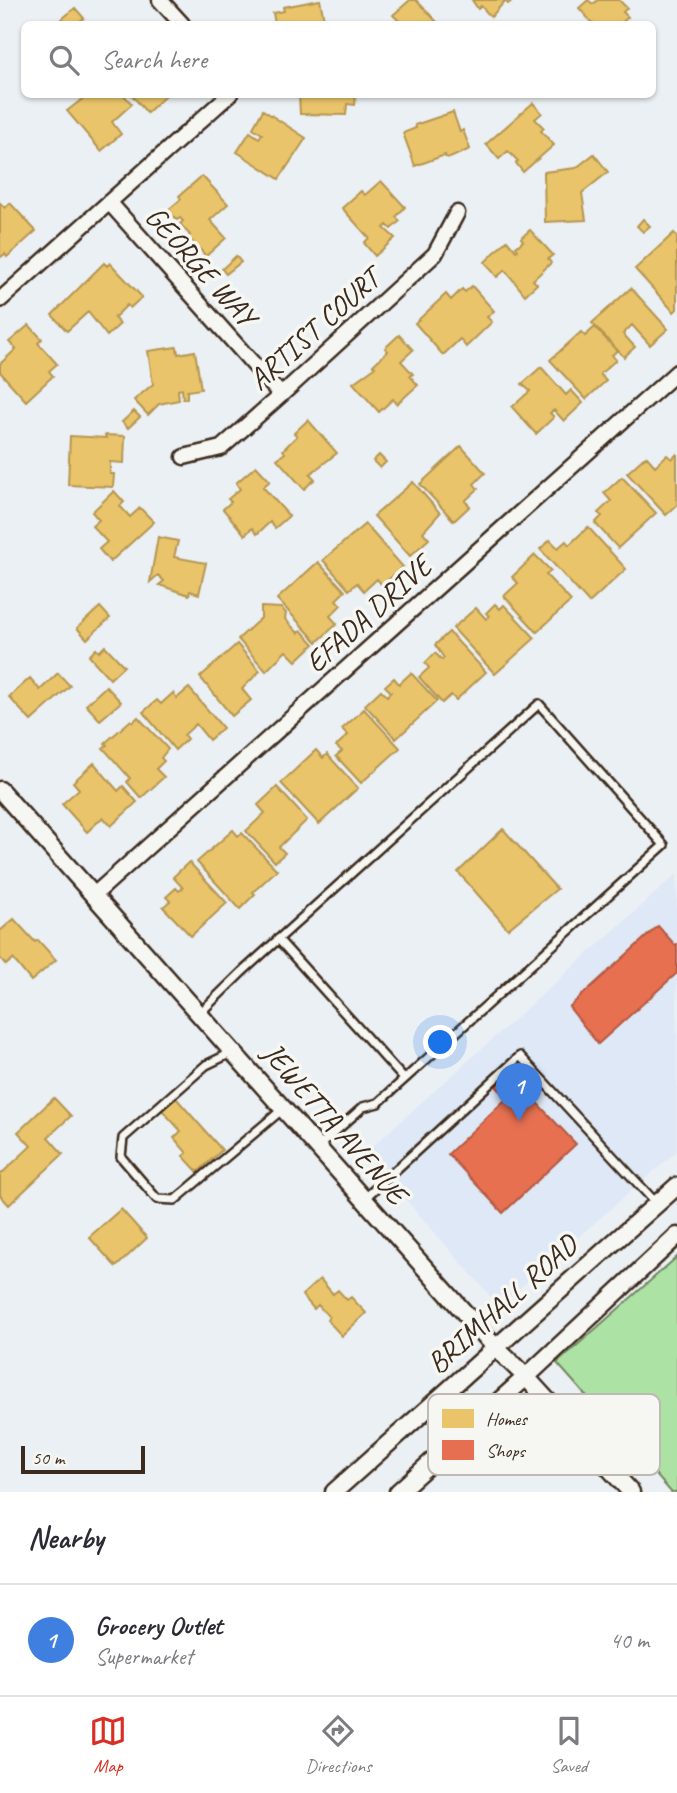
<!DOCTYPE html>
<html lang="en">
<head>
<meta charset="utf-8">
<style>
  :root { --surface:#fff; --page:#f2f2f3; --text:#2b2b33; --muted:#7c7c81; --line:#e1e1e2; --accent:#d93025 }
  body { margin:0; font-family:Caveat,sans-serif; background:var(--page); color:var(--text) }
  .scale { position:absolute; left:21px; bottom:18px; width:124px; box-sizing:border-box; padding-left:7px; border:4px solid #3b2a1e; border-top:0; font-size:19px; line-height:24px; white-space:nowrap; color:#3b2a1e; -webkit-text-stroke:5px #f6f6f2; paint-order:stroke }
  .you { position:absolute; left:441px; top:1043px; width:24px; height:24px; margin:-18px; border:5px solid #fff; border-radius:50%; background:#1a73e8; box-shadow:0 0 0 10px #1a73e833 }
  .badge { display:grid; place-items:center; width:46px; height:46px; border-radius:50%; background:var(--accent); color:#fff; font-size:23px; font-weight:700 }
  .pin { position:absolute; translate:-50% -58px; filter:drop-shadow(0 2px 4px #0008) }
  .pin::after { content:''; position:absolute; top:37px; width:24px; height:21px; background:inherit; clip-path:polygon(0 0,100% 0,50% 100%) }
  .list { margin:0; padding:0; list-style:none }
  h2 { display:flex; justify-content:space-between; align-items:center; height:91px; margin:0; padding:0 28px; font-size:30px }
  h2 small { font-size:23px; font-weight:400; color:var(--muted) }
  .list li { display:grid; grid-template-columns:46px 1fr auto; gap:21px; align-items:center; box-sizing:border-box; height:112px; padding:0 28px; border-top:2px solid var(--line) }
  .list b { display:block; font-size:26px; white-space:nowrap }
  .list p { margin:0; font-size:23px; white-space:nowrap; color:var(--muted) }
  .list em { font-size:23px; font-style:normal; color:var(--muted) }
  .icon { flex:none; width:38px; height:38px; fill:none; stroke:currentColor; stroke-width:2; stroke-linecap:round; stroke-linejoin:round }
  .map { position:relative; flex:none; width:677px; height:1492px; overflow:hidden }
  .search { position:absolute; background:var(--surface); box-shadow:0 2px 5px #0004; left:21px; right:21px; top:21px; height:77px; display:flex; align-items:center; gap:18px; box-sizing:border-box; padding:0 24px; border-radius:10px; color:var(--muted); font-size:26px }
  .sheet { height:203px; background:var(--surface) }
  nav { display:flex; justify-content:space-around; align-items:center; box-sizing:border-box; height:98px; border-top:2px solid var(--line); background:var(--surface); font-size:19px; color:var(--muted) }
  nav a { display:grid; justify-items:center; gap:4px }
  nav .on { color:var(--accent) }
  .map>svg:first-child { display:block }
</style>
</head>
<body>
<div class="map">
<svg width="677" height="1492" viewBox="0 0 677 1492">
  <rect width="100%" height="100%" fill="#ebf0f4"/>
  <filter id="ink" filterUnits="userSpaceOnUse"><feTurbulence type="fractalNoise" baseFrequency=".0143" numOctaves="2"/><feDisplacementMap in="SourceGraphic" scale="14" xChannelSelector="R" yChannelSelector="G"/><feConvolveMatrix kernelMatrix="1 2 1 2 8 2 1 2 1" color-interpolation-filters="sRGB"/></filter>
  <g filter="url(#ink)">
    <!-- built -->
    <path fill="#dee8f6" d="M677,874V1151L499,1306L365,1153Z"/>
    <!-- green -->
    <path fill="#ade2a5" stroke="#748662" stroke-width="2" d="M677,1257V1492H671L557,1363Z"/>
    <!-- homes -->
    <path fill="#e9c46a" stroke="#b59653" stroke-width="2" d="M320,0L325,24H275L273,13L284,11L283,7Z
      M410,0H416L439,24H402L393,15Z
      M472,0H513L508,4L505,1L491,17L481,6L478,9Z
      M588,0L593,4L598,0H619L627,8L623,12L628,17L621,24H593L579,8Z
      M75,8L84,18L76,24H68L62,19Z
      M89,94H123L132,104L112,122L121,134L101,151L67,111Z
      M131,94H166V95L147,113Z
      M299,94H356L355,105L347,104L346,115L300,114Z
      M533,103L542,113L535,119L544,128L541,131L554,145L523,172L516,163L518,161L508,151L499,159L486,144Z
      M263,110L306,138L279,179L237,152L250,132L259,138L262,134L253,128Z
      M453,112L460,132L463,130L470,149L450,158L445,157V155L415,166L403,133L416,128L415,125Z
      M594,154L608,172L582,193L586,220L545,222L544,172L576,168Z
      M202,176L228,204L210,220L226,238L206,256L188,237L190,235L180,224L183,221L180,218L177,220L168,210L181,199L179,196Z
      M381,181L405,207L396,217L400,221L391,229L387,225L384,228L395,238L375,256L364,243L369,238L342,208L361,191L365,195Z
      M0,203L5,208L10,203L36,231L7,257L5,254L1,257L0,255Z
      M643,219L650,226L643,232L637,226Z
      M530,230L553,255L548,259L551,263L533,280L537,284L525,295L505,270L497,277L485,262L507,240L516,251L518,250L516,247L523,241L521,238Z
      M674,233L677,236V309L674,312L635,269Z
      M236,256L241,262L226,274L222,269Z
      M104,263L107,266L110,263L142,297L130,308L127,305L114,318L120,324L107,336L88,312L67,331L52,315Z
      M472,286L494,311L487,317L492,322L466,347L460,339L443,355L415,323L446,294L451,300L462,289L465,292Z
      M631,288L668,329L650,345L632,325L623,334L635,347L624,357L592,323Z
      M29,325L42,339L38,343L57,364L49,371L53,376L26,401L0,372V364L16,349L9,342Z
      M595,327L617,351L612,355L616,360L600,374L606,381L586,399L550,360L581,332L585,336Z
      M399,335L413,350L401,361L413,374L410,376L418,385L397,404L393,399L379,412L353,383L375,367L373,365L388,351L385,348Z
      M177,347L178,354L195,351L201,389L187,391V398L183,399L182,389L178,390L179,400L159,404L148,415L134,400L153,384L148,351Z
      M541,367L566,395L571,390L583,403L564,421L554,410L550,413L554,417L536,434L512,407L530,391L522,384Z
      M134,411L140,417L128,428L122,422Z
      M308,420L337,453L310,474L315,479L304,489L277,459L285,453L283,450L297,436L294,433Z
      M105,435L125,436L124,463L110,462V474H114L113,487L68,485L70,436L106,438Z
      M461,446L485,473L474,484L478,489L465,501L470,506L454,521L420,484Z
      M677,454V505L666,515L627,473L646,456L655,466L667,455L672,459Z
      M379,455L386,462L380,468L373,461Z
      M256,466L270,481L263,487L289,516L275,528L270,522L257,534L252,528L245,535L223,509L231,502L228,499L240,489L236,483Z
      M622,477L656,513L618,548L595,523L602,516L598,513L611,501L604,493Z
      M413,482L440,513L423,532L429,539L410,556L374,516Z
      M114,491L124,502L120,506L130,517L140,508L154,522L110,562L99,549L107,542L92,526L99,520L92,512Z
      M365,524L403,567L382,585L377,579L364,591L357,583L349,590L323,560Z
      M588,527L626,569L589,603L540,549L550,540L558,548L566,541L569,545Z
      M158,537L178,541L174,557L206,563L199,594L190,591L189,595L159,585L164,581L158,575L150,582Z
      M535,555L551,571L546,575L571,601L537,632L504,596L518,583L512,577Z
      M318,562L345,591L336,600L341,605L330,616L337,624L317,642L277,599Z
      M495,604L500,609L504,605L535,638L495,674L453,628L476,608L486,619L489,616L486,613Z
      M100,607L110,618L87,639L77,628Z
      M261,607L281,608L286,613L285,619L298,633L301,630L314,644L296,661L286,651L266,671L238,639L261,618Z
      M449,632L486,672L456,700L451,695L442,703L419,677L429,668L425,663L435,653L442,660L444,658L435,645Z
      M237,644L260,671L242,689L251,700L232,716L200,677Z
      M105,646L124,666L110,679L89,656L96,649L99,652Z
      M58,673L70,686L31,721L9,697L30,678L40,690Z
      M411,673L437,701L396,739L365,705L381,690L387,696L391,692L385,686L394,678L399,684Z
      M106,686L121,702L100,720L86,705Z
      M189,688L223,728L209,740L196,724L184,735L187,739L175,750L143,712L157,700L161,704L173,693L177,698Z
      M364,709L400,748L361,783L336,756L342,751L336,746L348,735L342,729Z
      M138,717L168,749L161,758L164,761L156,769L164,777L141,798L127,782L130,778L103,748L107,745L105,743L131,720L133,722Z
      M316,750L323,758L327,754L358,788L319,824L281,783Z
      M94,763L118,791L123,786L137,802L111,826L103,817L87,832L62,804L79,789L73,782Z
      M277,787L307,820L279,847L285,853L275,862L246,831L265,813L258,805Z
      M503,829L557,889L508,929L458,872Z
      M233,830L238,836L242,833L277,870L253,892L255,894L240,909L197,862Z
      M189,862L227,903L191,936L163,907L170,901L166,897L176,888L179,891L183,888L173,877Z
      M14,919L35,942L38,940L56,960L31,981L13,959L6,965L0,958V931Z
      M54,1098L71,1116L48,1137L63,1154L9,1205L0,1195V1175L31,1146L18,1132Z
      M176,1098L222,1150L198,1172L183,1156L187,1153L174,1138L181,1131L162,1110Z
      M121,1209L147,1238L116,1267L89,1237Z
      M320,1279L333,1294L338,1290L347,1300L351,1297L366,1313L342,1336L327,1320L329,1317L318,1305L314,1309L302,1295Z"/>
    <!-- shops -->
    <path fill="#e76f51" stroke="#b35a42" stroke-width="2" d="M658,926L675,945L677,944V973L598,1044L569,1007Z
      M507,1071L576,1144L503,1213L448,1154L507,1098L494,1084Z"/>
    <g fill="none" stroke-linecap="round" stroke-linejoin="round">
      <defs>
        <path id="service" d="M278,939L404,1079
          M200,1013L242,972L539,704L664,845L378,1103L363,1107L318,1147
          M233,1052L206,1065L123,1138L121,1157L157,1199L175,1200L284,1108
          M365,1198L520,1056L656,1203"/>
        <path id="minor" d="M160,0L182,24
          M109,202L281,395
          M0,300L230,94
          M184,457L221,448L281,395L435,254L457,213
          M94,895L677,372"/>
        <path id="tertiary" d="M0,790L495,1347L526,1377L631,1492
          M334,1492L677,1186
          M398,1492L526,1377L677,1236"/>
      </defs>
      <!-- service casing -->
      <use href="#service" stroke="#3b2a1e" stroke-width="12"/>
      <!-- minor casing -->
      <use href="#minor" stroke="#3b2a1e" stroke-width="19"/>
      <!-- tertiary casing -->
      <use href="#tertiary" stroke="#3b2a1e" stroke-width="21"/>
      <!-- service -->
      <use href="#service" stroke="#f6f6f2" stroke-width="7"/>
      <!-- minor -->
      <use href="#minor" stroke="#f6f6f2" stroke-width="14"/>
      <!-- tertiary -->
      <use href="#tertiary" stroke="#f6f6f2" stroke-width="16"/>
    </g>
  </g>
  <g text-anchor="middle" stroke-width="7" stroke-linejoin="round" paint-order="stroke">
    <!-- street labels -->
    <g font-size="30" fill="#3b2a1e" stroke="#f6f6f2">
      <text transform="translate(201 266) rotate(48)" y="10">GEORGE WAY</text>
      <text transform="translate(314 329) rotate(-42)" y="10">ARTIST COURT</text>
      <text transform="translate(368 614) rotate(-42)" y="10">EFADA DRIVE</text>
      <text transform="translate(335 1123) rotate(49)" y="10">JEWETTA AVENUE</text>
      <text transform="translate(502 1304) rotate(-42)" y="10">BRIMHALL ROAD</text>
    </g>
  </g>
  <!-- legend -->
  <rect x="428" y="1394" width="232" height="81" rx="10" fill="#f6f6f2" stroke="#beb9b2" stroke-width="2"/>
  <rect x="442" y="1409" width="32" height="19" fill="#e9c46a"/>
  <rect x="442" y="1440" width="32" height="20" fill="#e76f51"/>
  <g font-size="19" fill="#3b2a1e">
    <text x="486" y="1425">Homes</text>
    <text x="486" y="1457">Shops</text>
  </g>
</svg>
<div class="scale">50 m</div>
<div class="you"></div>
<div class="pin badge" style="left:519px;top:1121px;background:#3f7fe0">1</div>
<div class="search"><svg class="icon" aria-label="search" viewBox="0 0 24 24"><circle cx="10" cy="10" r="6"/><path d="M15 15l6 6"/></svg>Search here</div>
</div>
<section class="sheet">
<h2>Nearby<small></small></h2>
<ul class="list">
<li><span class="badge" style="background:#3f7fe0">1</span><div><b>Grocery Outlet</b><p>Supermarket</p></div><em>40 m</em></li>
</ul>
</section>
<nav>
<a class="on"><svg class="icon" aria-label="map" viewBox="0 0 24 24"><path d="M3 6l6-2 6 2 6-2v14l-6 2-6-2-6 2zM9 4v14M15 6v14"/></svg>Map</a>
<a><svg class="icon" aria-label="directions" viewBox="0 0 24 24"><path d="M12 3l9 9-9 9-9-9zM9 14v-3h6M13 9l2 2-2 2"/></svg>Directions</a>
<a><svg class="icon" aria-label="saved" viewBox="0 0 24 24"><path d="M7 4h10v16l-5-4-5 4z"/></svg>Saved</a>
</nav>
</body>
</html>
